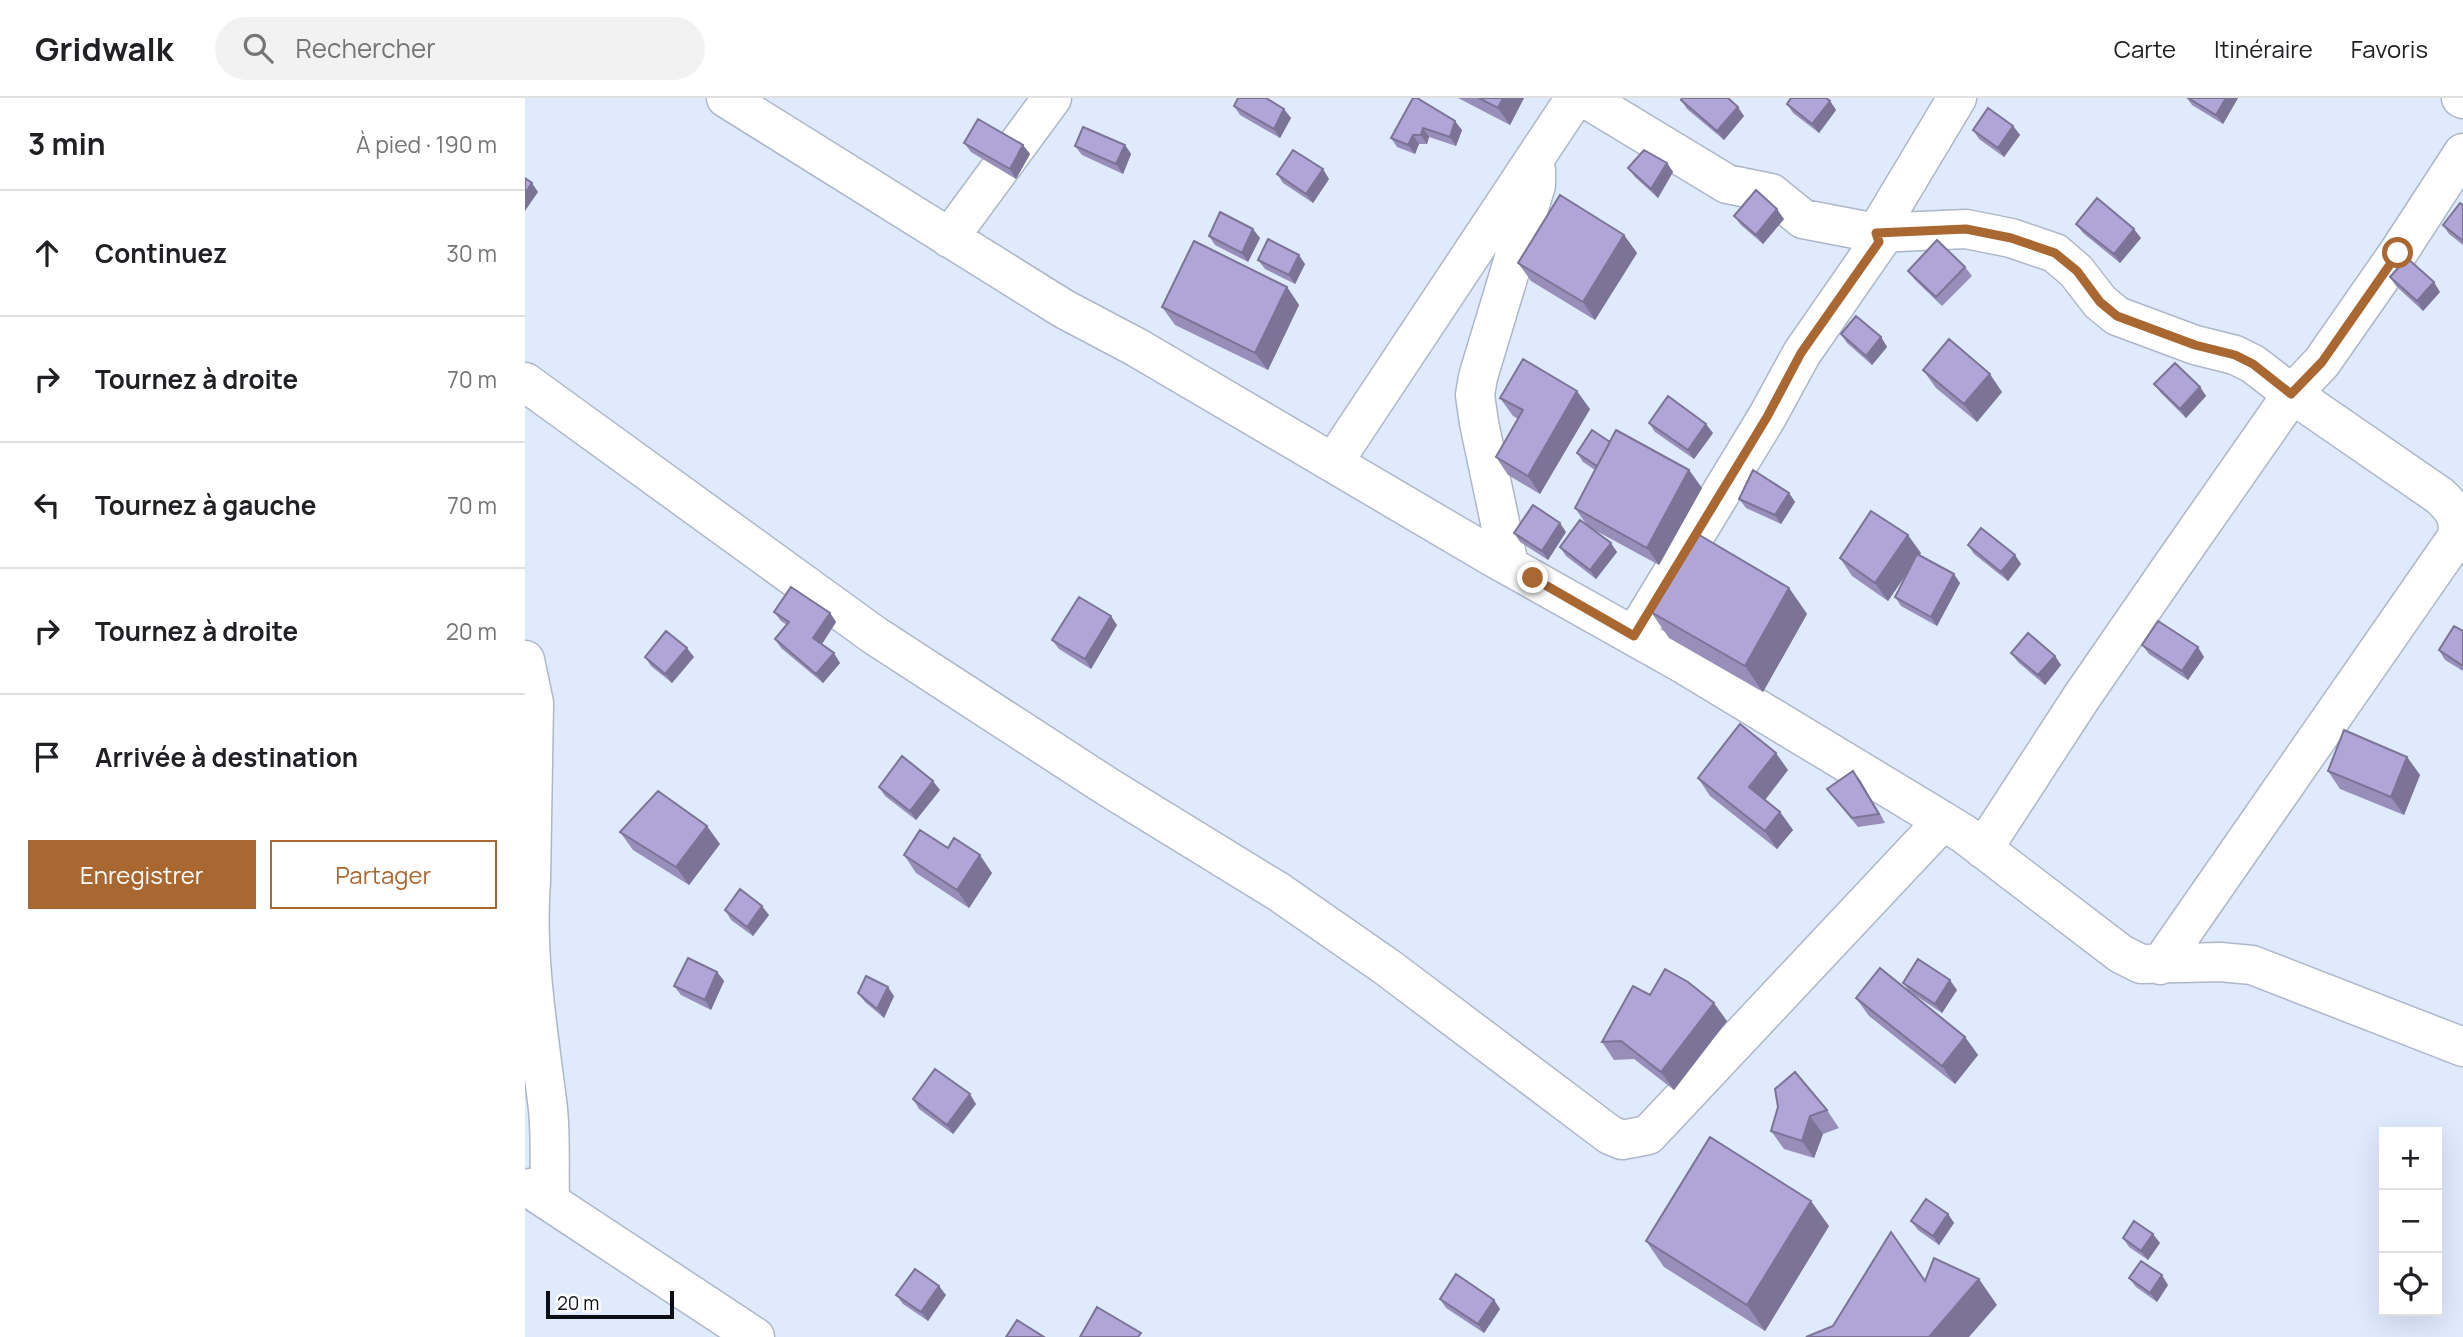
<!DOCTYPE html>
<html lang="fr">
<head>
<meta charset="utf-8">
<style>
  :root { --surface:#fff; --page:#f2f2f2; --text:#202124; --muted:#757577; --line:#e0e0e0; --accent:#a96832 }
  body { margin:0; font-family:Manrope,sans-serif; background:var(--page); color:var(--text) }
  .controls { position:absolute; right:21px; bottom:21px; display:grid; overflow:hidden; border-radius:0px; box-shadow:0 7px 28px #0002 }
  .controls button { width:63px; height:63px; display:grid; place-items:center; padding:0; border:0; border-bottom:2px solid var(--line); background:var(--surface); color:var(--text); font:35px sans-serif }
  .scale { position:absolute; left:21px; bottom:18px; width:128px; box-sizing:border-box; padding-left:7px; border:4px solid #0b0e14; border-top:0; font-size:19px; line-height:24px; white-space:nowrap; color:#0b0e14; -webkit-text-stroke:5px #fff; paint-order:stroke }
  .stop { position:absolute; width:21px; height:21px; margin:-16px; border:5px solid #a96832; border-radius:50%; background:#fff }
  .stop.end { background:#a96832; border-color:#fff; box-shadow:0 2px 7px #0008 }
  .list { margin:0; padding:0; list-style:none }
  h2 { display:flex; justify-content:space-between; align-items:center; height:91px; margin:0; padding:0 28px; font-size:30px }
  h2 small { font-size:23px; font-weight:400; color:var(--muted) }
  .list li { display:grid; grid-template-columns:46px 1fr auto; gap:21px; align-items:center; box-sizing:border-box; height:126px; padding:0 28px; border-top:2px solid var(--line) }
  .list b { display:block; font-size:26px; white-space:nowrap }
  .list em { font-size:23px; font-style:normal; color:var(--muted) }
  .actions { display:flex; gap:14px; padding:21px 28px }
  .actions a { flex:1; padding:16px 0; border:2px solid var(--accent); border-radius:0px; text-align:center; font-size:24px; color:var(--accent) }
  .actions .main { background:var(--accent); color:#fff }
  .icon { flex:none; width:38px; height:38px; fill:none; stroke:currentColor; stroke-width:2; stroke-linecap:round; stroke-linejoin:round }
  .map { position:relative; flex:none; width:1938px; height:1239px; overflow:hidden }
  header { display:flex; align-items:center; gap:42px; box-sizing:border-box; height:98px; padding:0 35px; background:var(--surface); border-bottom:2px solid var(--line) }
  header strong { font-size:33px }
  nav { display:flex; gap:38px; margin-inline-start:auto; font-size:24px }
  .search { width:490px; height:63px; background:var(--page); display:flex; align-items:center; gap:18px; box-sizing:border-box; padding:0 24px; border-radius:38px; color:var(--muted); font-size:26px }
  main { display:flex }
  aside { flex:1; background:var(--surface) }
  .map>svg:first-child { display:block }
</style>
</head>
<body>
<header>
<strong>Gridwalk</strong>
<div class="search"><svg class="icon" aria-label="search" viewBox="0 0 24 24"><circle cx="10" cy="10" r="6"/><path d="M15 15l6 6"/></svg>Rechercher</div>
<nav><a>Carte</a><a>Itinéraire</a><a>Favoris</a></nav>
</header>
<main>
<aside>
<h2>3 min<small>À pied · 190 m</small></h2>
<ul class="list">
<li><svg class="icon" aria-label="ahead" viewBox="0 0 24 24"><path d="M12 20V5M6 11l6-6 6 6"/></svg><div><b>Continuez</b></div><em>30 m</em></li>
<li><svg class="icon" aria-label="right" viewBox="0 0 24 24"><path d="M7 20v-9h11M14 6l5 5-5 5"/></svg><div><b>Tournez à droite</b></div><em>70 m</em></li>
<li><svg class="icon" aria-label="left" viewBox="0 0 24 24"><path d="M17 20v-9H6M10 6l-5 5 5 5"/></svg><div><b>Tournez à gauche</b></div><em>70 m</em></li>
<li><svg class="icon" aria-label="right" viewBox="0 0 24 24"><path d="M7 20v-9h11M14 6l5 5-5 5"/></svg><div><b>Tournez à droite</b></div><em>20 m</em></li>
<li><svg class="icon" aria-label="arrive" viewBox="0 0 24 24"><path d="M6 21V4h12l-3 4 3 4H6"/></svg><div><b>Arrivée à destination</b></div></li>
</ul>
<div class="actions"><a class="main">Enregistrer</a><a>Partager</a></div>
</aside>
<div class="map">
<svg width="1938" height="1239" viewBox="0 0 1938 1239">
  <rect width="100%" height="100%" fill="#e0eafd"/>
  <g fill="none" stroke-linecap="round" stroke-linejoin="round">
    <defs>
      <path id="minor" d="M201,0L539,211L611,249L968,459L1160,567L1418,723L1439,736L1596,856L1616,866L1695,864L1727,867L1938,949
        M1060,0L1202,86L1246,95L1278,121L1351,135L1441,131L1486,140L1530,155L1551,173L1575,204L1592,218L1670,247L1710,257L1728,266L1767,296L1915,398C1929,411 1935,419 1932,439L1635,867
        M1936,0L1938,1
        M424,140L527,0
        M0,284L349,537L583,689L754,794L862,869L1085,1037L1097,1042L1123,1037L1418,723
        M808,365L1050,0
        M984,467L954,325L950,297L953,279L1011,87V72
        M1109,538L1242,319L1277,255L1354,144L1351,135L1432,0
        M0,562L9,605L6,783C0,859 14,936 23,1011C26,1041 24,1072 25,1102
        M1458,751L1556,600L1647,468L1767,296L1797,264L1873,155L1938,55
        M4,1090L230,1239"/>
    </defs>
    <!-- minor casing -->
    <use href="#minor" stroke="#adb7c9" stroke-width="41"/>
    <!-- minor -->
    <use href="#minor" stroke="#fff" stroke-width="38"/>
  </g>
  <!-- wall -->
  <path fill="#978eb9" d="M888,0L937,32L931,48L904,39L902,46H894L890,56L872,49L866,40Z
    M933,0H999L985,27Z
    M1662,0H1713L1698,26L1667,7Z
    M1156,2L1219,18L1199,42L1162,11Z
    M1305,3L1311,12L1294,35L1268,15L1262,6Z
    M709,8L766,20L755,40L715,17Z
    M1488,28L1495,37L1479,59L1454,41L1448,32Z
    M439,45L498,47L505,56L491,81L446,54Z
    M600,47L606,56L598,76L557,57L550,48Z
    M1142,65L1148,74L1133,100L1110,79L1103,70Z
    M752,76L804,81L788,105L758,85Z
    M1938,107V147L1924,136L1918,127Z
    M1209,118L1259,121L1238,146L1216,127Z
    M1551,126L1616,140L1595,165L1558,135Z
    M1099,137L1112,155L1070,222L1006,183L993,165Z
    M684,138L735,140L723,164L690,147Z
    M733,162L780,166L770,186L740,171Z
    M1440,169L1447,178L1417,208L1390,182L1383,173Z
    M1865,179L1915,194L1898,213L1871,188Z
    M762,189L774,207L743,272L650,227L637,209Z
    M1316,236L1356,239L1362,249L1347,267L1322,245Z
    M1398,272L1477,294L1452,324L1411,290Z
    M1629,286L1675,289L1681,298L1661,320L1636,295Z
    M975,300L1065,311L1015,396L983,377L971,359L993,321L988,318Z
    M1124,325L1188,335L1169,361L1130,334Z
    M1085,344L1164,372L1177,390L1134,467L1066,430L1092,454L1071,481L1041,458L1035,449L1061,426L1050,410L1070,372L1058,364L1052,355Z
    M1264,395L1270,404L1256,426L1221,410L1214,401Z
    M1041,434L1023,462L995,444L989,435Z
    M1443,447L1490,457L1496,466L1483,483L1449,456Z
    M1396,455L1394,457L1435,485L1412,528L1376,508L1370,499L1385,470L1363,503L1327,478L1315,460Z
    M1264,490L1282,516L1238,594L1144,540L1126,514Z
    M249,514L305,515L311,524L297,546L315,565L298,585L256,550L250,541L262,527L256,523Z
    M592,527L566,571L534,551L527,542Z
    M1938,533V573L1920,562L1914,552Z
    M1617,547L1679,559L1663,582L1624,556Z
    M1486,555L1530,558L1536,567L1520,587L1493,564Z
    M120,559H169L147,585L126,568Z
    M1882,659L1895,677L1879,717L1815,691L1803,673Z
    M1263,672L1240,702L1255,714L1268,732L1252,751L1185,698L1173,680Z
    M1335,682L1360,725L1333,729L1302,691Z
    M354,689L415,692L391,722L360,698Z
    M95,734L195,746L164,787L108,752Z
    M423,750L467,775L444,810L391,775L379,757Z
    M200,812L244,817L228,838L206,822Z
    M192,874L199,883L186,912L156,897L149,888Z
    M1378,885L1432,892L1417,915L1385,894Z
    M333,895L369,898L359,920L340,904Z
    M1331,900L1440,939L1453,957L1430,986L1344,918Z
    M1202,923L1149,992L1109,961L1089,962L1077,944Z
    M388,1001L451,1006L428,1036L394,1011Z
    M1302,1012L1314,1030L1298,1036L1289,1060L1259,1051L1246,1033Z
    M1423,1116L1429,1125L1414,1147L1393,1132L1386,1123Z
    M1304,1128L1240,1233L1139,1169L1121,1143Z
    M1598,1140L1635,1145L1623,1162L1604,1149Z
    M1604,1180L1643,1187L1632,1204L1611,1189Z
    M371,1197H421L403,1223L378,1206Z
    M915,1201L969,1202L975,1211L959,1235L921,1210Z"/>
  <!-- shaded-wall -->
  <path fill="#7b7496" d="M978,0H999L985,27L973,10Z
    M1701,0H1713L1698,26L1691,17Z
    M1305,3L1311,12L1294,35L1287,26Z
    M1213,9L1219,18L1199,42L1192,33Z
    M759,11L766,20L755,40L749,31Z
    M930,23L937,32L931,48L925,39Z
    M1488,28L1495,37L1479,59L1473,50Z
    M898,30L904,39L902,46L896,37Z
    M888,37L894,46L890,56L883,47Z
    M498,47L505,56L491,81L485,71Z
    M600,47L606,56L598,76L591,66Z
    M1142,65L1148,74L1133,100L1126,91Z
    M798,71L804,81L788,105L781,96Z
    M7,85L13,94L0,113V95Z
    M1252,111L1259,121L1238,146L1231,137Z
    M728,131L735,140L723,164L717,155Z
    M1609,131L1616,140L1595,165L1589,156Z
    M1099,137L1112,155L1070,222L1058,204Z
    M774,157L780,166L770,186L764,177Z
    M1909,184L1915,194L1898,213L1892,203Z
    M762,189L774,207L743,272L730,255Z
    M1356,239L1362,249L1347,267L1341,258Z
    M1465,276L1477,294L1452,324L1439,306Z
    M1675,289L1681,298L1661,320L1655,311Z
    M1052,293L1065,311L1015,396L1003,378Z
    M1181,326L1188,335L1169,361L1163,352Z
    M1164,372L1177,390L1134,467L1122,450Z
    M1264,395L1270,404L1256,426L1250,417Z
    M1035,425L1041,434L1023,462L1017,453Z
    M1383,437L1396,455L1363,503L1350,485Z
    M1086,445L1092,454L1071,481L1065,472Z
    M1490,457L1496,466L1483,483L1476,474Z
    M1429,476L1435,485L1412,528L1406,519Z
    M1264,490L1282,516L1238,594L1220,568Z
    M305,515L311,524L295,549L288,540Z
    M586,518L592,527L566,571L560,561Z
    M1673,549L1679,559L1663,582L1657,573Z
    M162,550L169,559L147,585L140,576Z
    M309,555L315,565L298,585L291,576Z
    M1530,558L1536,567L1520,587L1513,577Z
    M1251,655L1263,672L1236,707L1224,689Z
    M1882,659L1895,677L1879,717L1866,699Z
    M1328,673L1335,682L1360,725L1354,716Z
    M408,683L415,692L391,722L385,713Z
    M1255,714L1268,732L1252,751L1240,733Z
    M182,728L195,746L164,787L151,769Z
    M455,757L467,775L444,810L432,792Z
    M237,808L244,817L228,838L222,829Z
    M192,874L199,883L186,912L180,902Z
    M1425,882L1432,892L1417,915L1410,906Z
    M363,889L369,898L359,920L352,911Z
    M1189,905L1202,923L1149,992L1136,974Z
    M1440,939L1453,957L1430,986L1417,968Z
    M445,996L451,1006L428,1036L422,1027Z
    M1285,1018L1298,1036L1289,1060L1277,1043Z
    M1286,1103L1304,1128L1240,1233L1222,1207Z
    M1423,1116L1429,1125L1414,1147L1408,1138Z
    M1628,1136L1635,1145L1623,1162L1616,1153Z
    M1637,1177L1643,1187L1632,1204L1625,1195Z
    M1454,1181L1472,1207L1444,1239H1404Z
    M414,1188L421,1197L403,1223L396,1214Z
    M969,1202L975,1211L959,1235L953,1226Z"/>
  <!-- building -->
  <path fill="#b0a5d7" stroke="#7b7496" stroke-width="2" d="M713,0H741L759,11L749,31L709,8Z
    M888,0H892L930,23L925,39L898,30L896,37H888L883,47L866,40Z
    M954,0H978L973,10Z
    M1157,0H1203L1213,9L1192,33L1156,2Z
    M1266,0H1301L1305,3L1287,26L1262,6Z
    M1663,0H1701L1691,17Z
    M1463,10L1488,28L1473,50L1448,32Z
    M453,21L498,47L485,71L439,45Z
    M558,29L600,47L591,66L550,48Z
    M768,52L798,71L781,96L752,76Z
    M1119,52L1142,65L1126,91L1103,70Z
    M0,80L7,85L0,95Z
    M1231,92L1252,111L1231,137L1209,118Z
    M1035,97L1099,137L1058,204L993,165Z
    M1572,100L1609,131L1589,156L1551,126Z
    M1935,105L1938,107V143L1918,127Z
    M695,114L728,131L717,155L684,138Z
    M743,141L774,157L764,177L733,162Z
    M1412,142L1440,169L1411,199L1383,173Z
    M669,143L762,189L730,255L637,209Z
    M1882,160L1909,184L1892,203L1865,179Z
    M1331,218L1356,239L1341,258L1316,236Z
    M1424,241L1465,276L1439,306L1398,272Z
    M998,261L1052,293L1003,378L971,359L998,312L975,300Z
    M1650,265L1675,289L1655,311L1629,286Z
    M1143,298L1181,326L1163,352L1124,325Z
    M1067,332L1085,344L1072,368L1052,355Z
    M1091,332L1164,372L1122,450L1050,410Z
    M1228,372L1264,395L1250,417L1214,401Z
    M1008,407L1035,425L1017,453L989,435Z
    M1346,413L1383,437L1350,485L1315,460Z
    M1055,422L1086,445L1065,472L1035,449Z
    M1456,430L1490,457L1476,474L1443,447Z
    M1171,435L1264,490L1220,568L1126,514Z
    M1392,456L1429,476L1406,519L1370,499Z
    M266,489L305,515L288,540L309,555L291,576L250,541L264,524L249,514Z
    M554,499L586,518L560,561L527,542Z
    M1633,523L1673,549L1657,573L1617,547Z
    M1929,528L1938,533V568L1914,552Z
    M141,533L162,550L140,576L120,559Z
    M1503,535L1530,558L1513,577L1486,555Z
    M1215,626L1251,655L1224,689L1255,714L1240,733L1173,680Z
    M1819,632L1882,659L1866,699L1803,673Z
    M377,658L408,683L385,713L354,689Z
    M1328,673L1354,716L1327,720L1302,691Z
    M133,693L182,728L151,769L95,734Z
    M395,732L423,750L429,740L455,757L432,792L379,757Z
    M215,791L237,808L222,829L200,812Z
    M163,860L192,874L180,902L149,888Z
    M1393,861L1425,882L1410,906L1378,885Z
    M1355,870L1440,939L1417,968L1331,900Z
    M1140,871L1163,884L1189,905L1136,974L1096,943L1077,944L1108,888L1125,897Z
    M341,878L363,889L352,911L333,895Z
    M410,971L445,996L422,1027L388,1001Z
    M1270,974L1302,1012L1285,1018L1277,1043L1246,1033L1253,1009L1250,991Z
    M1185,1039L1286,1103L1222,1207L1121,1143Z
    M1401,1101L1423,1116L1408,1138L1386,1123Z
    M1609,1123L1628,1136L1616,1153L1598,1140Z
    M1366,1134L1400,1183L1409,1160L1454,1181L1404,1239H1281L1308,1228Z
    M1616,1163L1637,1177L1625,1195L1604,1180Z
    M390,1171L414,1188L396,1214L371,1197Z
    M931,1176L969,1202L953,1226L915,1201Z
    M572,1209L616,1235L613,1239H555Z
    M492,1222L519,1239H481Z"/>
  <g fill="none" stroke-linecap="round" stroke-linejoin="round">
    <!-- route -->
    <path stroke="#a96832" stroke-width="9" d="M1008,480L1109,538L1242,319L1276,255L1354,144L1351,135L1441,131L1486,140L1530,155L1552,173L1575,204L1592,218L1670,247L1710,257L1728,266L1766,296L1797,264L1873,155"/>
  </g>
</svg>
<div class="controls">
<button>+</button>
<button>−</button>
<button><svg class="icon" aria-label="locate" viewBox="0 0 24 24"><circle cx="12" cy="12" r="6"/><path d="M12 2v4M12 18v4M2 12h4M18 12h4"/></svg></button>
</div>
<div class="scale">20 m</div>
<div class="stop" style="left:1873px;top:155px"></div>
<div class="stop end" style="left:1008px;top:480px"></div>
</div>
</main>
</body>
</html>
